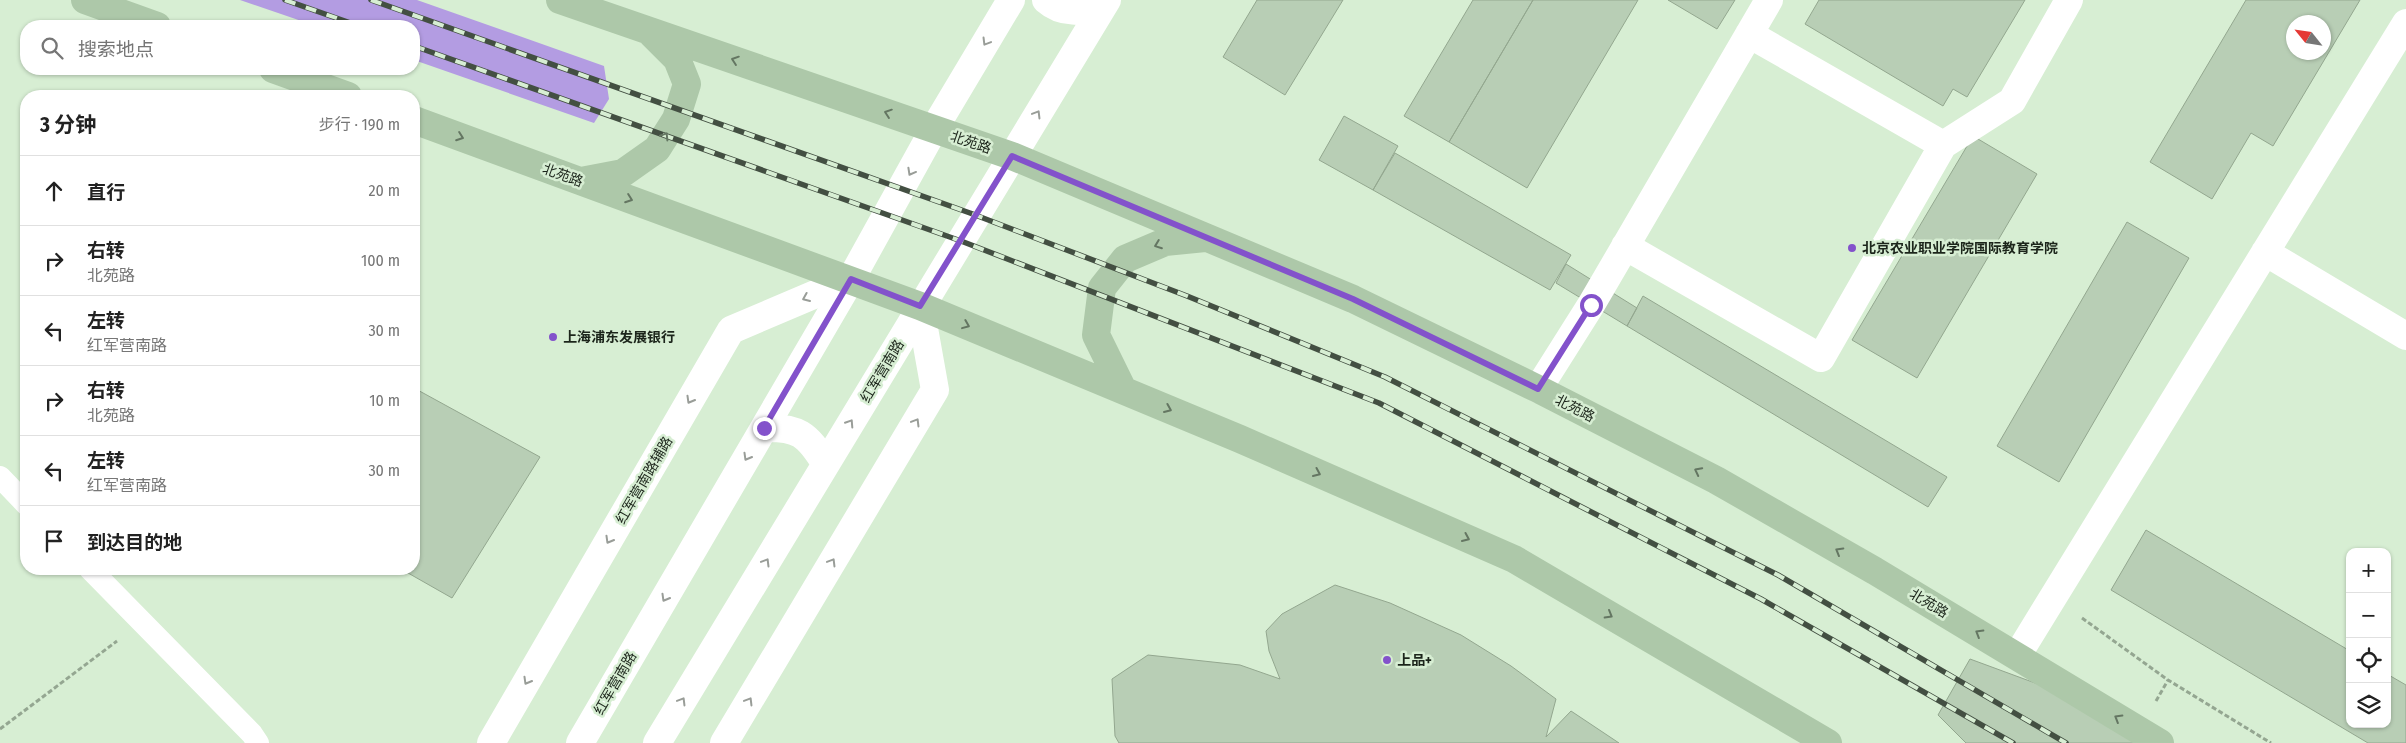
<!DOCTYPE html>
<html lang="zh">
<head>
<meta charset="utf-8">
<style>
  :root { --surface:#fff; --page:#f2f2f2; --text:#222; --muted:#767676; --line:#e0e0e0 }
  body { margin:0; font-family:"Fira Sans Condensed","Noto Sans SC",sans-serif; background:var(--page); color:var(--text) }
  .controls { position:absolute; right:15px; bottom:15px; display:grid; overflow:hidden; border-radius:10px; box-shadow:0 1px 4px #0004 }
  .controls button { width:45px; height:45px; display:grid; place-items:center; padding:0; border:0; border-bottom:1px solid var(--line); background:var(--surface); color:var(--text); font:25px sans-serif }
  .compass { position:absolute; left:2286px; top:15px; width:45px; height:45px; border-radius:50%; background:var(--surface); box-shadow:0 1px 4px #0004; rotate:300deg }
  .stop { position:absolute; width:15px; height:15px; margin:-11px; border:4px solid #8352cb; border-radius:50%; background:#fff }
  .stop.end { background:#8352cb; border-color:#fff; box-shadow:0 1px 5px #0008 }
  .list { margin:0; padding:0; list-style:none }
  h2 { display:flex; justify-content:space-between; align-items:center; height:65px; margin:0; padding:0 20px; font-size:21px }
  h2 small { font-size:16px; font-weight:400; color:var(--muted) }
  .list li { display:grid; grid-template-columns:32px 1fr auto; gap:15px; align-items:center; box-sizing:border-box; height:70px; padding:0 20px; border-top:1px solid var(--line) }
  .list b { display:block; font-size:19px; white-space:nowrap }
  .list p { margin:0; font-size:16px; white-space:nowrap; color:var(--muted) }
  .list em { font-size:16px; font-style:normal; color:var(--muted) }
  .icon { flex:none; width:28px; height:28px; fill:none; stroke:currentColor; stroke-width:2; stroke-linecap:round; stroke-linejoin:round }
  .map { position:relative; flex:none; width:2406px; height:743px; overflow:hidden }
  .search { position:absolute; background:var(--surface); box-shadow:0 1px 4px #0004; left:20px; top:20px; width:400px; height:55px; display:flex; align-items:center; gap:12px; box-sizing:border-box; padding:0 18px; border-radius:20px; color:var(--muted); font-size:19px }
  .panel { position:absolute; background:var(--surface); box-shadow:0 1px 4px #0004; left:20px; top:90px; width:400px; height:485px; border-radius:20px }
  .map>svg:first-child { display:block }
</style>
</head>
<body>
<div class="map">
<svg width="2406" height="743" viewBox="0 0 2406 743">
  <rect width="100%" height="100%" fill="#d7eed3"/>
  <!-- forest -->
  <path fill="#b39ce2" d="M240,0H417L604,66L609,99L594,123L414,60V26H316Z"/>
  <!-- building -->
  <path fill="#b8ceb5" stroke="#93a78f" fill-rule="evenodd" d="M1257,0H1343L1285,95L1223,57Z
    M1473,0H1533L1449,142L1404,116Z
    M1533,0H1638L1527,188L1449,142Z
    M1668,0H1735L1717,29Z
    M1819,0H2025L1967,97L1953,89L1943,106L1805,24Z
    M2246,0H2360L2273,146L2251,133L2212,199L2150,162ZM2294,22H2324V52H2294Z
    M1344,116L1398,146L1373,190L1319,160Z
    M1973,136L2037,174L1917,378L1852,340Z
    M1395,153L1571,255L1550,290L1373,190Z
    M2127,222L2189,258L2059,482L1997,446Z
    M1566,264L1637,308L1627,326L1556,283Z
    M1643,296L1947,477L1928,507L1627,326Z
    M414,388L540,457L452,598L401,569H414Z
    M2146,530L2350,651V724H2387V674L2406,685V743H2368L2111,590Z
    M1335,585L1390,603L1461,635L1511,666L1556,699L1546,737L1571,711L1619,743H1119L1115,736L1112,679L1148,655L1240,665L1280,679L1269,651L1266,631L1282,614Z
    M1970,659L2111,711L2165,743H1966L1938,715Z"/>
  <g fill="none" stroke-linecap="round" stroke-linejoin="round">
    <!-- path -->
    <path stroke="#94a691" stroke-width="3" stroke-dasharray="5 2.5" stroke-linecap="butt" d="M2082,618L2168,680L2271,743
      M2156,701L2168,680
      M0,729L117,641"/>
    <!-- service -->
    <path stroke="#fff" stroke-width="22" d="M0,477L26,504
      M90,569L252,734L258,743"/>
    <!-- minor -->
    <path stroke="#fff" stroke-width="28" d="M1943,145L2012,101L2069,0
      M1625,246L1821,358L1943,145L1749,34
      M2265,252L2406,336
      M1538,389L1591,305L1769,0
      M2017,656L2406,23
      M491,743L731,330L851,279
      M724,743L935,390L920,306"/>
    <!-- secondary -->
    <path stroke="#fff" stroke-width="28" d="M1046,0C1063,15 1082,11 1102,7
      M764,428C798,427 807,434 825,463
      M580,743L851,279L934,129L1011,0
      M657,743L1107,0"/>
    <!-- primary -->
    <path stroke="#adc8a9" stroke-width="28" d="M85,0L157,26
      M560,0L1012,156L1353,299L1538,389L1716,480L1875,571L2160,743
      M273,69L348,96
      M414,120L920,306L1240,439L1514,559L1828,743
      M581,181L623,173L657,149L676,119L687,84L677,59L652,34
      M1123,390L1096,335L1102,288L1125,259L1165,242L1205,238"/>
    <defs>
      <path id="rail" d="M285,0L359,26
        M371,0L970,213L1187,296L1385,377L1778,575L2066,743
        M414,46L961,241L1379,403L1761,599L2013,743"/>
    </defs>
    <!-- rail casing -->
    <use href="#rail" stroke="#434f42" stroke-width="5.5"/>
    <!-- rail -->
    <use href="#rail" stroke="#d7eed3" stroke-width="4" stroke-dasharray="11" stroke-linecap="butt"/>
  </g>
  <!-- one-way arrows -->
  <defs><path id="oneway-chevron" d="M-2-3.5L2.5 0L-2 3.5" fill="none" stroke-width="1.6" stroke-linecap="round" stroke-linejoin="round" transform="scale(1.25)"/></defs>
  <g stroke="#999d98">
    <use href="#oneway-chevron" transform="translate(986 42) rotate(121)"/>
    <use href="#oneway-chevron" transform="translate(1037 114) rotate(-59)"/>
    <use href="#oneway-chevron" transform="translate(911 172) rotate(119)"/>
    <use href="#oneway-chevron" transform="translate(806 298) rotate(157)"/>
    <use href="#oneway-chevron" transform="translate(690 400) rotate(120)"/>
    <use href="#oneway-chevron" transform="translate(916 422) rotate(-59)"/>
    <use href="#oneway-chevron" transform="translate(850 423) rotate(-57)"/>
    <use href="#oneway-chevron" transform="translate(747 457) rotate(120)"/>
    <use href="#oneway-chevron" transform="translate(609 540) rotate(120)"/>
    <use href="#oneway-chevron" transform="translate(766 562) rotate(-59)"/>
    <use href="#oneway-chevron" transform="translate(832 562) rotate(-59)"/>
    <use href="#oneway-chevron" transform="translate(665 598) rotate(120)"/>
    <use href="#oneway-chevron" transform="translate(527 681) rotate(120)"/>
    <use href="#oneway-chevron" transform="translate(682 701) rotate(-59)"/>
    <use href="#oneway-chevron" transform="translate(749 701) rotate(-59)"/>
  </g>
  <g stroke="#647662">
    <use href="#oneway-chevron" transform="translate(735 60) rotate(-161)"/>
    <use href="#oneway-chevron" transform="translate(888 113) rotate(-161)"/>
    <use href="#oneway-chevron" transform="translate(665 136) rotate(-58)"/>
    <use href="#oneway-chevron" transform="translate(460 137) rotate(20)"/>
    <use href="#oneway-chevron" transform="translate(629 199) rotate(20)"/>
    <use href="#oneway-chevron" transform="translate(1158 245) rotate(159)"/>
    <use href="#oneway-chevron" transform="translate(966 325) rotate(22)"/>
    <use href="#oneway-chevron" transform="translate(1168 409) rotate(23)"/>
    <use href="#oneway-chevron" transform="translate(1698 471) rotate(-153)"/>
    <use href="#oneway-chevron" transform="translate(1317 473) rotate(24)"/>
    <use href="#oneway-chevron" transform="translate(1466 538) rotate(24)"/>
    <use href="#oneway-chevron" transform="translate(1839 551) rotate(-150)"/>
    <use href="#oneway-chevron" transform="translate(1609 615) rotate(30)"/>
    <use href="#oneway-chevron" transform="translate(1979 633) rotate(-149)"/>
    <use href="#oneway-chevron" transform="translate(2118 718) rotate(-149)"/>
  </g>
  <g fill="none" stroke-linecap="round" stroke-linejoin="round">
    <!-- route -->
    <path stroke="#8352cb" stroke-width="6" d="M764,428L851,279L920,306L1012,156L1353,299L1538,389L1591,305"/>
  </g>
  <!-- markers -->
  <g fill="#8352cb" stroke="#d7eed3" stroke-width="2">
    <circle cx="1852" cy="248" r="5"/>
    <circle cx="553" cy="337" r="5"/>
    <circle cx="1387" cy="660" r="5"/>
  </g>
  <g text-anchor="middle" stroke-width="5" stroke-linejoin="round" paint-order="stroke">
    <!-- street labels -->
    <g font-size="14" fill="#1c251b" stroke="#d7eed3">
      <text transform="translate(971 142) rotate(19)" y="5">北苑路</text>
      <text transform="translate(563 175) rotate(20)" y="5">北苑路</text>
      <text transform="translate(882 371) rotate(-59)" y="5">红军营南路</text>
      <text transform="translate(1575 408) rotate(27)" y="5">北苑路</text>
      <text transform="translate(644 480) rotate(-60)" y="5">红军营南路辅路</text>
      <text transform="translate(1929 603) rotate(31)" y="5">北苑路</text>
      <text transform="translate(615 683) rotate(-60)" y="5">红军营南路</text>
    </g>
    <!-- poi labels -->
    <g font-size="14" font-weight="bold" fill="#1c251b" stroke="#d7eed3" text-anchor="start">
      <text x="1862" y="253">北京农业职业学院国际教育学院</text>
      <text x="563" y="342">上海浦东发展银行</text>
      <text x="1397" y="665">上品+</text>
    </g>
  </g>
</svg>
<div class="controls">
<button>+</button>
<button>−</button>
<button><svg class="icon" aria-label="locate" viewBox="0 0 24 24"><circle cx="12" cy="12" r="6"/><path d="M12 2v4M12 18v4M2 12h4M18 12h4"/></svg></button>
<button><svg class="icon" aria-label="layers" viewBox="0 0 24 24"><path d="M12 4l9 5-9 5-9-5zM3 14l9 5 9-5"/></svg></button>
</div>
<svg class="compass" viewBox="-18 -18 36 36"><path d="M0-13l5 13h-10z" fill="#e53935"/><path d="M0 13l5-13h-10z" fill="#767676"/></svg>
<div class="stop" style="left:1591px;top:305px"></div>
<div class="stop end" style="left:764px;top:428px"></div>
<div class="search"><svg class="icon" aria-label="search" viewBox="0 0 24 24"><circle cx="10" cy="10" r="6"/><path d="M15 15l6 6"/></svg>搜索地点</div>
<section class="panel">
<h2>3 分钟<small>步行 · 190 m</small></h2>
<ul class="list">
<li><svg class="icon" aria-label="ahead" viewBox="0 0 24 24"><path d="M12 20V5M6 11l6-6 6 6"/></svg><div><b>直行</b></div><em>20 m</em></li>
<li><svg class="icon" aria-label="right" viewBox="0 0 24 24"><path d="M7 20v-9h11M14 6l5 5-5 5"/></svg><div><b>右转</b><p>北苑路</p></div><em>100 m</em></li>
<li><svg class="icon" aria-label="left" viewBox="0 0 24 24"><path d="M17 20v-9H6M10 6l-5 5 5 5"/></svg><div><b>左转</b><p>红军营南路</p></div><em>30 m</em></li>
<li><svg class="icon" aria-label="right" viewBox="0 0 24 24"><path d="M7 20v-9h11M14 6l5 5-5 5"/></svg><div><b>右转</b><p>北苑路</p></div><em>10 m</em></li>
<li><svg class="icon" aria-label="left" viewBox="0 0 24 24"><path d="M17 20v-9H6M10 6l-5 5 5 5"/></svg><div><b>左转</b><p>红军营南路</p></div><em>30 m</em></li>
<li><svg class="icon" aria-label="arrive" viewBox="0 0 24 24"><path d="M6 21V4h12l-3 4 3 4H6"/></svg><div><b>到达目的地</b></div></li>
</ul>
</section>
</div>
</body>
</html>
